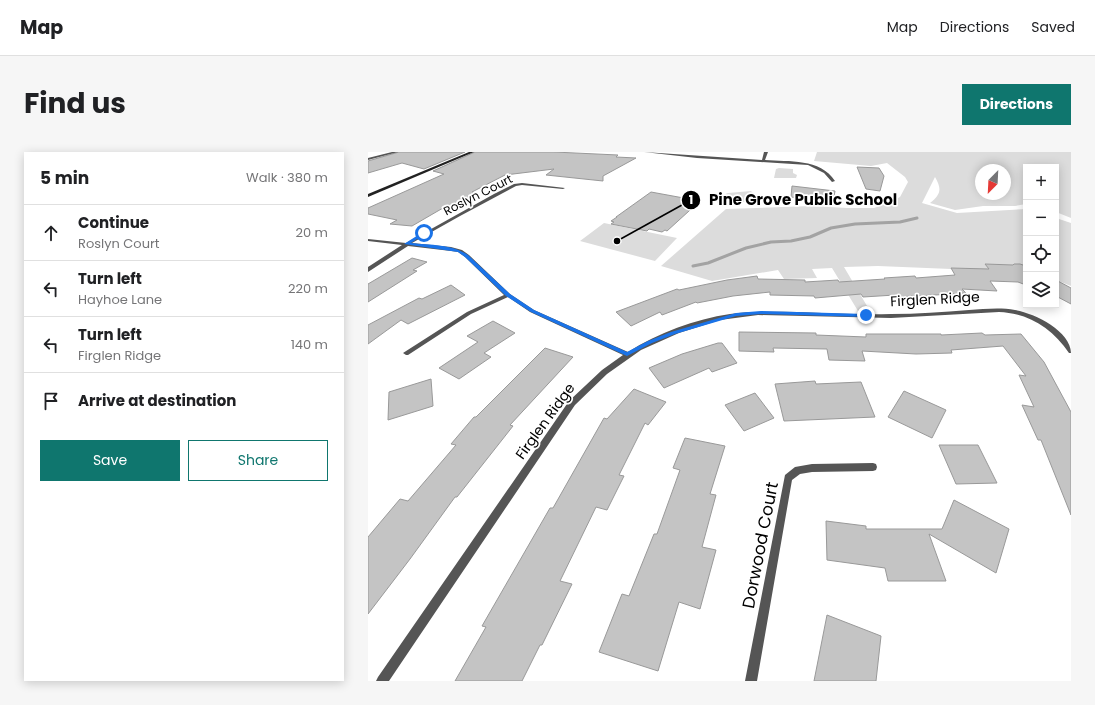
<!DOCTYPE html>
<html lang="en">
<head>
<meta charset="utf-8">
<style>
  :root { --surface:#fff; --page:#f6f6f6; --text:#202124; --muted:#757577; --line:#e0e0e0; --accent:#0f766e }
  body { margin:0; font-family:Poppins,sans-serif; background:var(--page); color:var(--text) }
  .controls { position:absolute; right:12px; top:12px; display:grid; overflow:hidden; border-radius:0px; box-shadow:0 2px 10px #0003 }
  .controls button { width:36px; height:36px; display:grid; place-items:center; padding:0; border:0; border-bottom:1px solid var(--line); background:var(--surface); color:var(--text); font:20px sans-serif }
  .compass { position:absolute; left:607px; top:12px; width:36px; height:36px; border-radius:50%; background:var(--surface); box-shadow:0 2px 10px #0003; rotate:204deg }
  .stop { position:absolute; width:12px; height:12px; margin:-9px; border:3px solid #1a73e8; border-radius:50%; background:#fff }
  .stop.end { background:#1a73e8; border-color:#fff; box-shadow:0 1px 4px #0008 }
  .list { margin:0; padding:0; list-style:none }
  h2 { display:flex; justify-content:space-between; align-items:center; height:52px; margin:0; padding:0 16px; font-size:17px }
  h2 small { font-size:13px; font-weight:400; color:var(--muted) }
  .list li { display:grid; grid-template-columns:26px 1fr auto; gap:12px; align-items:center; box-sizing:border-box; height:56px; padding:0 16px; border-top:1px solid var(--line) }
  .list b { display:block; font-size:15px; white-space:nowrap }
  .list p { margin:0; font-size:13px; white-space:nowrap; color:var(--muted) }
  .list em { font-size:13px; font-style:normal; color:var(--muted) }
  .actions { display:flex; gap:8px; padding:12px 16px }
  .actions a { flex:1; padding:9px 0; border:1px solid var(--accent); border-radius:0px; text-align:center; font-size:14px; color:var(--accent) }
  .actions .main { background:var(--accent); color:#fff }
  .icon { flex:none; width:22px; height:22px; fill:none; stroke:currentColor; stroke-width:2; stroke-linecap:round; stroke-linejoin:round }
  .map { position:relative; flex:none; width:703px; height:529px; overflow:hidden; border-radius:0px }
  header { display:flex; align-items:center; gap:24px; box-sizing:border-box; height:56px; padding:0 20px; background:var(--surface); border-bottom:1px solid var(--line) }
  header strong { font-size:19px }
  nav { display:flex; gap:22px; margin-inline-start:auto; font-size:14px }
  .intro { display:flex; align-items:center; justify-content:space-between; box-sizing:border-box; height:96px; padding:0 24px }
  h1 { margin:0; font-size:28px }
  .button { padding:10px 18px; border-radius:0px; background:var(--accent); color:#fff; font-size:14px; font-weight:700 }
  main { display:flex; gap:24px; padding:0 24px }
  aside { flex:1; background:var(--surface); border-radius:0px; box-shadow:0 2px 10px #0003 }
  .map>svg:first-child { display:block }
</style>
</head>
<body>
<header>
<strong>Map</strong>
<nav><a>Map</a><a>Directions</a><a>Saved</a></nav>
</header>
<div class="intro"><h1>Find us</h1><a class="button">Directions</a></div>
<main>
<aside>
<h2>5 min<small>Walk · 380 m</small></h2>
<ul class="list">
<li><svg class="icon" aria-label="ahead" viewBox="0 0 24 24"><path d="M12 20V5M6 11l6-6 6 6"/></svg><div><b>Continue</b><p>Roslyn Court</p></div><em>20 m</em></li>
<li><svg class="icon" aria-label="left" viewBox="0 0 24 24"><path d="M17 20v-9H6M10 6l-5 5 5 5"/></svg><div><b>Turn left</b><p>Hayhoe Lane</p></div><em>220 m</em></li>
<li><svg class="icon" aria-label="left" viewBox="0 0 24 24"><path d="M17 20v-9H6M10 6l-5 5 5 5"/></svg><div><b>Turn left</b><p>Firglen Ridge</p></div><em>140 m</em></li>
<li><svg class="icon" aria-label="arrive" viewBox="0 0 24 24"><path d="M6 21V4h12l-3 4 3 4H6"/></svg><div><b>Arrive at destination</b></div></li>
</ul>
<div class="actions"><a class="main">Save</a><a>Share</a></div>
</aside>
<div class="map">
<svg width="703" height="529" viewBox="0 0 703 529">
  <rect width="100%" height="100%" fill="#fff"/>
  <!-- green -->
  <path fill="#dcdcdc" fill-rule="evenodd" d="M449,0H703V66L688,60V15H658V52L647,54H615L587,58L562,51C573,42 574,37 567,25L554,51L589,61L658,57V120L510,114L476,115L502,159H490L464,116L444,117L449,126L416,127L410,118L344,129L293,114L358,57L443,54L479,56H506L518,52L532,45L540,30L537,25L519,11L503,14L446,9ZM613,18H637V42H613Z
    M411,16L425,17V21L429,23L428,26H406L408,17Z
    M383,39L391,48L351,53L347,46L360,41Z
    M688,66L703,71V134L688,128Z
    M236,71L309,86L287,109L212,89Z"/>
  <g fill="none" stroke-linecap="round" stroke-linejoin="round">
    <!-- stream -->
    <path stroke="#a3a3a3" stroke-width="3" d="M325,114L340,111L378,96L403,90L423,89L442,85L463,76L487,72L532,70L549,66"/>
  </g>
  <!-- building -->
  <path fill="#c4c4c4" stroke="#999" d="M31,0H97L56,17L34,11L0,21V9Z
    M107,0H186L250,3L248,5L268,6L235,24V29L178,23L186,17L137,23L104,40L110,41L78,57L75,56L44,74L22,72L29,68L0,62V56L76,22L65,19Z
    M489,15L511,16L516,24L512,39L498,37Z
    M424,34L467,39L465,50L423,45Z
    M283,40L332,49L299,79L297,78L294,80L281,77L279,79L243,72L246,70L243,69L249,65H248Z
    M44,106L59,110L45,118L49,119L0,150V132Z
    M617,112L645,113L646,112H652L658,114V133L650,130L622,129L629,139L594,137L598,141L567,143L528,145L527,143L495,145L493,142L447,146L446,144L402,143V140L365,144L329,151L328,150L294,163L292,160L263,174L248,160L309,137L311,138L359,128L389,124L390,127L437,128V130L470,128L471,130L517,127L516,126L547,124L548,126L587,123L583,116L621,117Z
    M688,128L703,136V152L688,144Z
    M83,133L97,143L40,172L33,168L0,192V173L51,146L54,147Z
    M125,169L147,181L116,201L123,205L91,227L71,216L110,190L99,184Z
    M371,180L448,181V183L498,185V182H573V183L614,181L617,183L653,182L676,210L703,260V363L673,288H670L654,253L666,255L651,223L658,224L635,194L583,198L584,201L548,202L494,199L497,209L461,208L459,197L405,196L406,200L371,199Z
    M350,191H354L369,211L344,220L341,216L296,236L281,216L314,202Z
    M177,196L205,205L142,273L145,274L89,345H87L42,407L0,462V385L32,347L40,349L88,293L83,292L106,265H108Z
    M63,227L65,254L20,268L21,240Z
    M447,229L448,232L493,230L507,265L416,269L407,232Z
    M266,237L298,250L280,273L277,271L251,323L256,324L239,358L228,355L192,429L204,432L174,493H172L154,529H87L118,475L114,474L182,356H185L236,266L239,267Z
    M536,239L578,258L564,286L520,265Z
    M387,241L406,266L376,279L357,253Z
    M317,286L357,294L342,342L348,343L334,395L348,398L332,457L311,450L290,519L231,500L254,442L261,444L286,382H289L312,318L305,316Z
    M571,293H610L629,331L588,332Z
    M586,348L641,377L628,421L561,382L578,429H520L517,416L459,408L458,369L498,374V377H574Z
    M459,463L513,484L508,529H446Z"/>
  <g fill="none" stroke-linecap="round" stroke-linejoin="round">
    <!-- street -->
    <path fill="#555" fill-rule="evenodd" d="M24,0H30L0,8V6Z
      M276,0L394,8L396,0H400L397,8C421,10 452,6 467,29L464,30L456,21L440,13L329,6Z
      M154,31L197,36L195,37L154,33L148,34L92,64L44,91L83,95L94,98L101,103L142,142L166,158L260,200C290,181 327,167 362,162C384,159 406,160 429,160C460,161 491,163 523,162C549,162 575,160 601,158C616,157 632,155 647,158C666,161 703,179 703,201H701C684,176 660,161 631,160L523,166L390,163L352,168L311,181L273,198L239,222L207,253L21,529H8L10,525L201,249L234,218L255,203L162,160L140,145L103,162L40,203H38L35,201L99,160L136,143L97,105L90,100L83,99L40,94L0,120V115L34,93L0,89V87L38,91L126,42L146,32Z
      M505,311L508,312L509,315L508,318L505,319L444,320L432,322L424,328L389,529H377L417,323L427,315L444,312Z"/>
    <!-- secondary -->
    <path fill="#222" fill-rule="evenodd" d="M101,0H106L0,45V42Z"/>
  </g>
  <!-- route -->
  <path fill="#1a73e8" d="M55,80L58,81L43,91C62,93 84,92 100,103L142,142L166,158L259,200L280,189L303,180L368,161L393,159L498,162L501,163L498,165L393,162L368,164L307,182L284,191L259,204L163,160L138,144L97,105L90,100L36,92Z"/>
  <g text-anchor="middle" stroke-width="3.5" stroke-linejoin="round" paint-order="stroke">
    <!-- far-street labels -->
    <g font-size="12" fill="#000" stroke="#fff">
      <text transform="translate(110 43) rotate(-27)" y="4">Roslyn Court</text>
    </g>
    <!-- street labels -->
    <g font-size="14" fill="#000" stroke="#fff">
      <text transform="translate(567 147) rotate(-3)" y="5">Firglen Ridge</text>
      <text transform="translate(177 269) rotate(-54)" y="5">Firglen Ridge</text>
    </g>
    <!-- near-street labels -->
    <g font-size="17" fill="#000" stroke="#fff">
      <text transform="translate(392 393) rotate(-79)" y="6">Dorwood Court</text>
    </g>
  </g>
  <!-- callouts -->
  <path fill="none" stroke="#000" stroke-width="1.5" d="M249 89L323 48"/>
  <g fill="#000" stroke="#fff" stroke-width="1.5">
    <circle cx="249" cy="89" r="4"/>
    <circle cx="323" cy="48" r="10"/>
  </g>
  <g font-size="12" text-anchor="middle" font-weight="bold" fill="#fff">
    <text x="323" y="52">1</text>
  </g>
  <g font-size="15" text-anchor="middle" font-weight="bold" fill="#000" stroke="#fff" stroke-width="3.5" stroke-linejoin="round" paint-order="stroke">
    <text x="435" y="53">Pine Grove Public School</text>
  </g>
</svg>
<div class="controls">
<button>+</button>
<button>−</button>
<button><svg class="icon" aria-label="locate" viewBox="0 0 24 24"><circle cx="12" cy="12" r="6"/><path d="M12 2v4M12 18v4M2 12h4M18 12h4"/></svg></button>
<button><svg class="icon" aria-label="layers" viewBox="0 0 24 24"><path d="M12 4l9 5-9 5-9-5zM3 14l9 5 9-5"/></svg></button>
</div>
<svg class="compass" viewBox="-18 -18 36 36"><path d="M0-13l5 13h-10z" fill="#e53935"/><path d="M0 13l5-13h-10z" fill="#757577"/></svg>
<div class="stop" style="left:56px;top:81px"></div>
<div class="stop end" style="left:498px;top:163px"></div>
</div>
</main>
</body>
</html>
